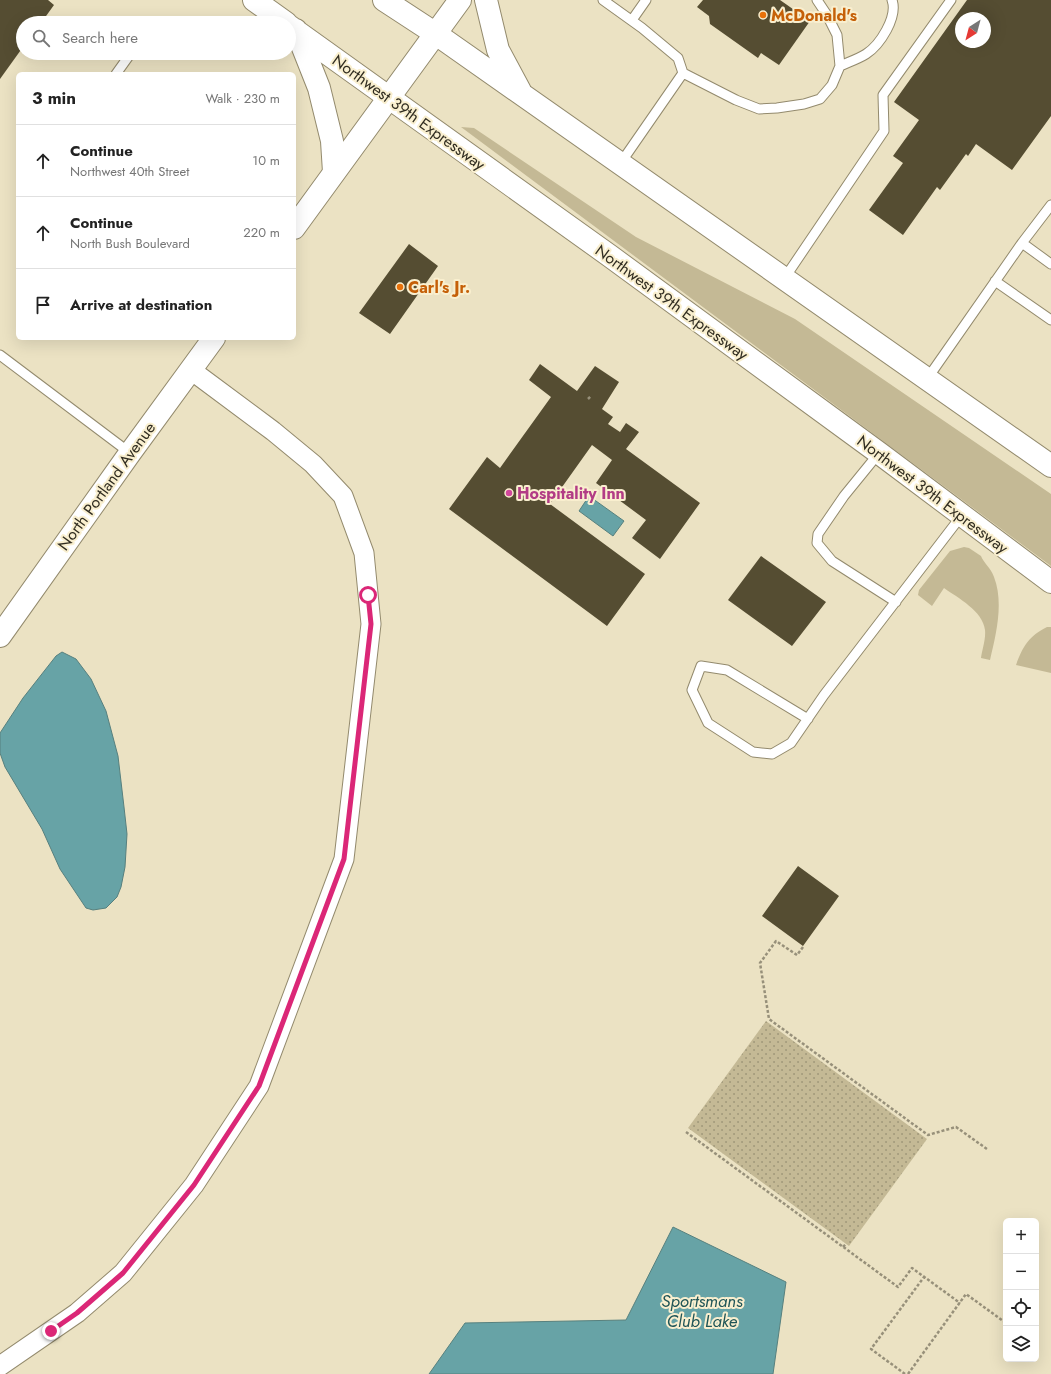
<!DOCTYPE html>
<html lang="en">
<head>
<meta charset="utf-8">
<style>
  :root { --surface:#fff; --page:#f6f6f6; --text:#222; --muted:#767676; --line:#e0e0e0 }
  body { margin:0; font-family:Jost,sans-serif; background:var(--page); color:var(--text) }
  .controls { position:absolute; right:12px; bottom:12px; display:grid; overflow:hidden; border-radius:6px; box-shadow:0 4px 16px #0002 }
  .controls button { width:36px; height:36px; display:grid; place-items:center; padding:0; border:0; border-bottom:1px solid var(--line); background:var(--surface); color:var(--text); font:20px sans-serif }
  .compass { position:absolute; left:955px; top:12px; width:36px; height:36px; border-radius:50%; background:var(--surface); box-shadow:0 4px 16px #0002; rotate:216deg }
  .stop { position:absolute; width:12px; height:12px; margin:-9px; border:3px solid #db2777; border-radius:50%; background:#fff }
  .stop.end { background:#db2777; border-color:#fff; box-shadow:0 1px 4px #0008 }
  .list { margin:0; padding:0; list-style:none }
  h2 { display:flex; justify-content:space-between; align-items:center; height:52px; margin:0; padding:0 16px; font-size:17px }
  h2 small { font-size:13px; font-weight:400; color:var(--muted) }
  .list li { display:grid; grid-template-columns:26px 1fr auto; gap:12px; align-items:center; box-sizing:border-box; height:72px; padding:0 16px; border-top:1px solid var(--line) }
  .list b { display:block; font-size:15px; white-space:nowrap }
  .list p { margin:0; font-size:13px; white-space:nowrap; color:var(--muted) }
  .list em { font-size:13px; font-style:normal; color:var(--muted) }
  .icon { flex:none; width:22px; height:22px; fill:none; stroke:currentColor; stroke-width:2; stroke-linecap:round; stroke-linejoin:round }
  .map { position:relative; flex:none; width:1051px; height:1374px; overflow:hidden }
  .search { position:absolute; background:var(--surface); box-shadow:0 4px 16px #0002; left:16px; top:16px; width:280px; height:44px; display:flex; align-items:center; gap:10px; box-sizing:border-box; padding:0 14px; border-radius:22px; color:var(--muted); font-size:15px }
  .panel { position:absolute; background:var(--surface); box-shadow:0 4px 16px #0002; left:16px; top:72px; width:280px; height:268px; border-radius:6px }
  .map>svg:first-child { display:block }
</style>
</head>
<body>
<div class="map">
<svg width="1051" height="1374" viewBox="0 0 1051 1374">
  <defs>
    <pattern id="park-dots" width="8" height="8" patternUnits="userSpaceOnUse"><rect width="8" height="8" fill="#c4b995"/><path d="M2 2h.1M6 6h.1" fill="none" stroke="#a09779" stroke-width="1.8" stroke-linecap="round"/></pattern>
  </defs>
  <rect width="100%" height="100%" fill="#ebe2c3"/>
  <!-- green -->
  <path fill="#c4b995" d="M461,127L474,128L636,237L795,319L1051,494V566Z
    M964,547L969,548L981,556C983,562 991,568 994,577C1004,603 996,634 990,660L981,658C982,650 986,639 985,630C983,611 958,598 944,588L932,606L918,595L919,590L950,551Z
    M1047,627H1051V673L1016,665C1023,646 1029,636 1047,627Z"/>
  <!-- park -->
  <path fill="url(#park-dots)" d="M766,1021L927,1139L849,1246L688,1128Z"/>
  <!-- water -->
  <path fill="#67a3a6" stroke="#57807e" d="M589,496L624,521L613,536L579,511Z
    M62,652L76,659L91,679L106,711L118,756L124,807L127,834L125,867L121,887L117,897L106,908L93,910L86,908L60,869L42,829L5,767L0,753V733L23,698L56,656Z
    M673,1227L786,1282L773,1374H429L465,1323L626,1320Z"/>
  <!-- building -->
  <path fill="#554d32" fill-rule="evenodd" d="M0,0H48L54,5L41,23H23V47L0,79Z
    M703,0H780L810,21L779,65L761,53L758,58L710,24L709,16L697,7Z
    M967,0H1051V116L1012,170L976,144L968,156L966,154L940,190L937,187L903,235L869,210L903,163L893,156L919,120L894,102ZM961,18H985V42H961Z
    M409,244L438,266L390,334L359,313Z
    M540,364L577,391L595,366L619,382L602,409L613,417L608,424L620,432L626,423L639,432L626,449L700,503L660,559L632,538L646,520L596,483L612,460L592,445L550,504L645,574L607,626L449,509L487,457L500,468L551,397L529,380Z
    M761,556L826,602L792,646L728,600Z
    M798,866L839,896L803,946L762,916Z"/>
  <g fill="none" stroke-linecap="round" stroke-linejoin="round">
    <defs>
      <path id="lane" d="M603,0L642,28L678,58L683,73L620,164
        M632,20L646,0
        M840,66C849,62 858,59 866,54C880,45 898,17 892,0
        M683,73L736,100L759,109L777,108L804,104L820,99L832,85L840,66L837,35L827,15L817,0
        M116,74L131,53
        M1022,243L1051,205
        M784,279L884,131L883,95L951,0
        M995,281L1051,320
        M0,355L130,453
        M927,379L1022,243L1051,264
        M879,453L844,496L818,534L817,543L832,561L896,602
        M808,719L727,670L701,666L692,690L708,723L753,752L772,754L791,743L824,695L962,515"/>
      <path id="street" d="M0,1366L77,1313L123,1273L194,1185L259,1086L344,859L371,624L364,553L343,496L313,464L273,431L191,370"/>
      <path id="secondary" d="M294,228L460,0
        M0,636L130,453L214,338"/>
      <path id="highway" d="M254,0L286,23
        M384,0L436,34L1051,466
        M486,0L498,50L520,91
        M289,26L610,256L879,453L1051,582
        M296,30L319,88L332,141L334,172"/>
    </defs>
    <!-- lane casing -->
    <use href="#lane" stroke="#938a6d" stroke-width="11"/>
    <!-- street casing -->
    <use href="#street" stroke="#938a6d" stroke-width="21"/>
    <!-- secondary casing -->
    <use href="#secondary" stroke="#938a6d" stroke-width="24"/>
    <!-- highway casing -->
    <use href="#highway" stroke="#938a6d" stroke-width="24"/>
    <!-- path -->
    <path stroke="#97907a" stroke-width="2.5" stroke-dasharray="3 2" stroke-linecap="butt" d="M588,399L591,396
      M803,947L797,955L776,941L760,963L769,1019L928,1135L956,1127L987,1149
      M686,1132L898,1287L912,1268L960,1303
      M843,1247L846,1244
      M905,1374L871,1349L924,1277
      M908,1374L966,1294L1006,1323"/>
    <!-- lane -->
    <use href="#lane" stroke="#fff" stroke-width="9"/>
    <!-- street -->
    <use href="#street" stroke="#fff" stroke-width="19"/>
    <!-- secondary -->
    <use href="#secondary" stroke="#fff" stroke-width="22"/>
    <!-- highway -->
    <use href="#highway" stroke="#fff" stroke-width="22"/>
  </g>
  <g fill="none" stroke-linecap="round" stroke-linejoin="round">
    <!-- route -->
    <path stroke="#db2777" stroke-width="5" d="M51,1331L77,1313L123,1273L194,1185L259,1086L344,859L371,624L368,595"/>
  </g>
  <!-- markers -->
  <g fill="#e8710a" stroke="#f9efcf" stroke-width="1.5">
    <circle cx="763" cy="15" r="4"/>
    <circle cx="400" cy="287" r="4"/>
  </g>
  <circle fill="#d1479c" stroke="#f9efcf" stroke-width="1.5" cx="509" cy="493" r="4"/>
  <g text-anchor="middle" stroke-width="4" stroke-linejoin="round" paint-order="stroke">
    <!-- food labels -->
    <g font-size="16" font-weight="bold" fill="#c56008" stroke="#f9efcf" text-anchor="start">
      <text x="771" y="21">McDonald's</text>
      <text x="408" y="293">Carl's Jr.</text>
    </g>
    <!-- street labels -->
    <g font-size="16" fill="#312d21" stroke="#f9efcf">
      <text transform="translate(409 112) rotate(36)" y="6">Northwest 39th Expressway</text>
      <text transform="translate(672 302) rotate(36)" y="6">Northwest 39th Expressway</text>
      <text transform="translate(106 486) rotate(-54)" y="6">North Portland Avenue</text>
      <text transform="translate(933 494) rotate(37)" y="6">Northwest 39th Expressway</text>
    </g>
    <!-- hotel labels -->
    <g font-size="16" font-weight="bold" fill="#b23c85" stroke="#f9efcf" text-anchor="start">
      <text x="517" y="499">Hospitality Inn</text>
    </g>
    <!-- water labels -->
    <g font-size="17" font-style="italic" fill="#205557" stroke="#f9efcf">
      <text x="702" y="1307">Sportsmans<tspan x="702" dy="20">Club Lake</tspan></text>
    </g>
  </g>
</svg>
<div class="controls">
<button>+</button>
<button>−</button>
<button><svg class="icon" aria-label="locate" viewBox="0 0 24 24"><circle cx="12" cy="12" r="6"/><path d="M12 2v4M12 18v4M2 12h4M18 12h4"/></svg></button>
<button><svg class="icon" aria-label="layers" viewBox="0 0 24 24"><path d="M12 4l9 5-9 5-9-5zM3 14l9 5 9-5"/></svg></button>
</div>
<svg class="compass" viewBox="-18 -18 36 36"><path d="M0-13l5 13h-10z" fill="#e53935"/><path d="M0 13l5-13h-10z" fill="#767676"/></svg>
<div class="stop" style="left:368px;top:595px"></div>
<div class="stop end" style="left:51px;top:1331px"></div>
<div class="search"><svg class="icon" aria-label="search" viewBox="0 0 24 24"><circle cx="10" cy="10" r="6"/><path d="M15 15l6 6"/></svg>Search here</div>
<section class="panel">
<h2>3 min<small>Walk · 230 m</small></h2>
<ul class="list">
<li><svg class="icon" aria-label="ahead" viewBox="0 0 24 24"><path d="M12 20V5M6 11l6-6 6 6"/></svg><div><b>Continue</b><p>Northwest 40th Street</p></div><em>10 m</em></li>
<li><svg class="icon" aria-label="ahead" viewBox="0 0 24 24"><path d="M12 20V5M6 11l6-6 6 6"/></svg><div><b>Continue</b><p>North Bush Boulevard</p></div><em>220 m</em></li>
<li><svg class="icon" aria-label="arrive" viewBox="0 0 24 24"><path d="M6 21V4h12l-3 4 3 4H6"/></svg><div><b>Arrive at destination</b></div></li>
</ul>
</section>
</div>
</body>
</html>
